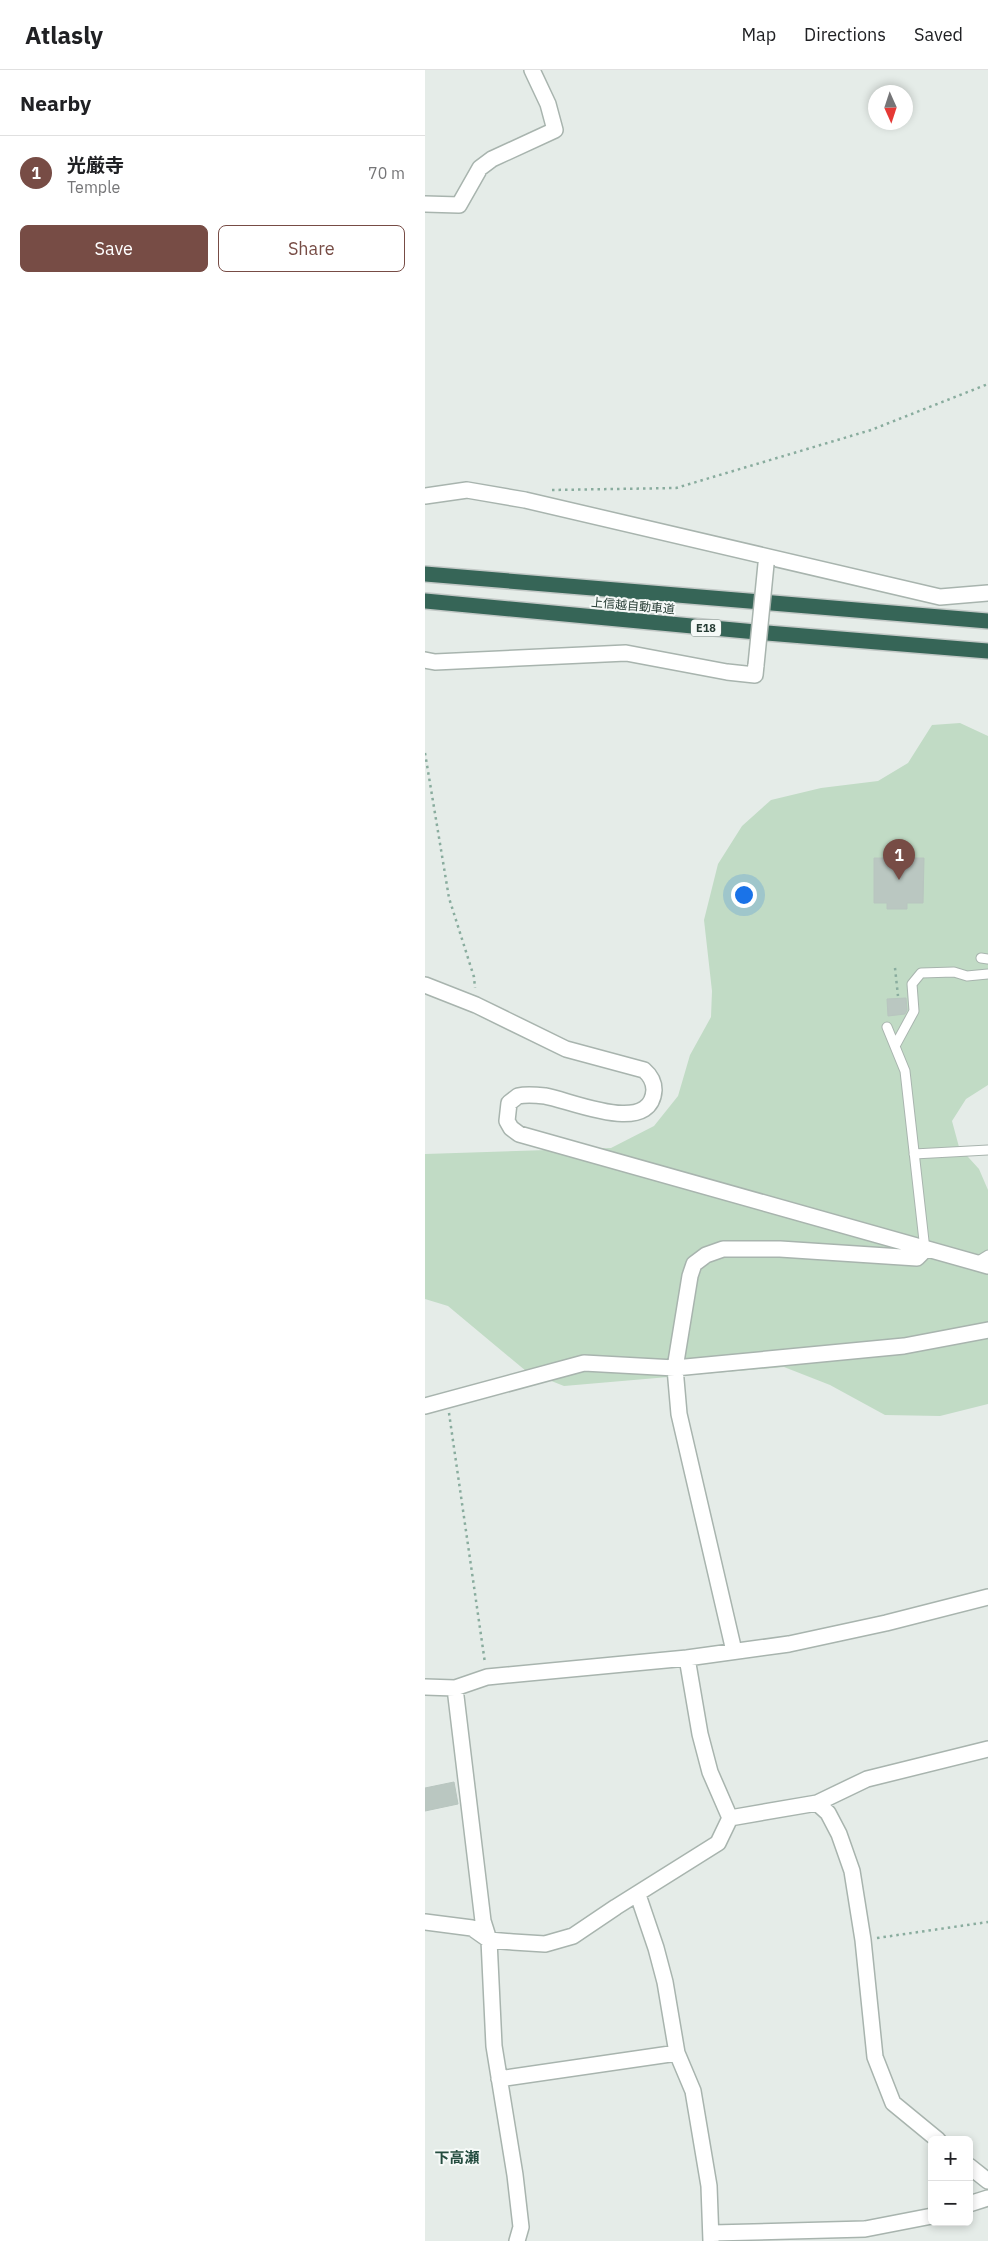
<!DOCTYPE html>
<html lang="en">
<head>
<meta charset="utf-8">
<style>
  :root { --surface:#fff; --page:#f2f2f2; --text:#202124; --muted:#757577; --line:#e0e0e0; --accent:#774c45 }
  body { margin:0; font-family:"IBM Plex Sans","Noto Sans JP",sans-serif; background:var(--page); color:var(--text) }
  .controls { position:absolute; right:15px; bottom:15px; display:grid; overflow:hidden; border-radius:8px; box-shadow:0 2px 8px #0003 }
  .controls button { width:45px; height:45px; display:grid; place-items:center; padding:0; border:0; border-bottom:1px solid var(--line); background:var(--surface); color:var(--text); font:25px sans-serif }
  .compass { position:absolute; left:443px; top:15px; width:45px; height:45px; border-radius:50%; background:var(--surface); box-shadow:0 2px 8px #0003; rotate:177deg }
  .you { position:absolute; left:318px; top:824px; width:18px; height:18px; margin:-12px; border:4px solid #fff; border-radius:50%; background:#1a73e8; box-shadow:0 0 0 8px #1a73e833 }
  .badge { display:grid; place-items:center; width:32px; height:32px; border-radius:50%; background:var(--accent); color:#fff; font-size:16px; font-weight:700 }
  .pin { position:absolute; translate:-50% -41px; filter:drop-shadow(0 1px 2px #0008) }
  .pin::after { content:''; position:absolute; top:26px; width:18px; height:15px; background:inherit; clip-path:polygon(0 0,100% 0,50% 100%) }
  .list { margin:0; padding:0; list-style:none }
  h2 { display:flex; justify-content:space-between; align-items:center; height:65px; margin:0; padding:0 20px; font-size:21px }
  h2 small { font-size:16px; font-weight:400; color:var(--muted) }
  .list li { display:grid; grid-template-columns:32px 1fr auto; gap:15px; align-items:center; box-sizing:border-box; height:75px; padding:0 20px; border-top:1px solid var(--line) }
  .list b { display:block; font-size:19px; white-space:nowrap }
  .list p { margin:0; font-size:16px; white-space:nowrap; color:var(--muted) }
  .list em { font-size:16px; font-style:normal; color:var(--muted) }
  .actions { display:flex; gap:10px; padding:15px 20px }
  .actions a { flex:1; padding:11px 0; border:1px solid var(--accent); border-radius:8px; text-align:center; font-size:18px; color:var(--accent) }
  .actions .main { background:var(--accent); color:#fff }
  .map { position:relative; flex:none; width:563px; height:2171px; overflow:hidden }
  header { display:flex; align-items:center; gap:30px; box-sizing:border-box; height:70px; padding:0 25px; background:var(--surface); border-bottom:1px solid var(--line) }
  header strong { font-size:24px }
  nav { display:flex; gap:28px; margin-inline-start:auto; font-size:18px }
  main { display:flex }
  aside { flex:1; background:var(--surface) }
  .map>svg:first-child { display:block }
</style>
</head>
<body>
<header>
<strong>Atlasly</strong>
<nav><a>Map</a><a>Directions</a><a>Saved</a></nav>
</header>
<main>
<aside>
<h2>Nearby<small></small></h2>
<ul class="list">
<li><span class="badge">1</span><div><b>光厳寺</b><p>Temple</p></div><em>70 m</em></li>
</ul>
<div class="actions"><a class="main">Save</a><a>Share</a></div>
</aside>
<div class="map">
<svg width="563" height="2171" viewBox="0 0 563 2171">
  <rect width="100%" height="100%" fill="#e5ece8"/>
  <!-- green -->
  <path fill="#c1dbc5" d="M535,653L563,666V1015L541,1029L527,1051L534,1077L554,1099L563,1120V1334L515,1346L460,1345L405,1315L359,1297L139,1316L101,1301L23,1236L0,1229V1084L186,1078L229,1056L253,1026L265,985L286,947L287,921L279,850L293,794L317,756L346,730L396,718L453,711L483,693L507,655Z"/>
  <!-- building -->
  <path fill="#bac7c1" stroke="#b8c5bf" d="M449,788H499L498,833H482V839H462V833H449Z
    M481,928L482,940L480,944L463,946L462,929Z
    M29,1712L33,1734L0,1741V1718Z"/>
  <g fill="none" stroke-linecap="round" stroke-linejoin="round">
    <defs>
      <path id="lane" d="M556,888L563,889
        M462,957L480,1001L500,1180
        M470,976L489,941L487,914L496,903L529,902L542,906L563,904
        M489,1084L563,1080
        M550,1193L563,1185"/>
      <path id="street" d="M0,134L34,135L55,98L67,89L130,60L123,34L107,0
        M0,426L42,420L100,430L515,527L563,523
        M0,590L10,592L201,583L302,602L330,605L331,595
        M0,915L51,935L141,979L219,1000C226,1006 229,1012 229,1020C226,1067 145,1030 120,1026C111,1025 102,1024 93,1026L84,1033L82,1051L86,1058L94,1064L563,1196
        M0,1336L159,1293L250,1298L479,1276L563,1260
        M309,1581L254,1344L250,1298L265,1206L269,1194L281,1185L298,1179H355L492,1188L500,1180
        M0,1617L30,1618L62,1607L262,1588L364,1574L461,1553L563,1527
        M30,1618L58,1851L64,1870L69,1976L90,2105L96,2157L92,2171
        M392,1733L403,1743L414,1764L427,1801L438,1870L450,1987L468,2033L513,2070
        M305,1748L392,1733L442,1709L563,1679
        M213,1825L231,1878L240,1912L252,1983L268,2021L284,2116L286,2171
        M0,1852L47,1858L64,1870L88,1872L120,1874L148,1866L191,1837L293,1773L305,1748L285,1702L275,1664L262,1588
        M74,2009L252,1983
        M544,2096L563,2111
        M544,2134L563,2128
        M287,2163L440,2159L507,2146"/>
      <path id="highway" d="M0,504L563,551
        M0,531L342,563L563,581"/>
    </defs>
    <!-- lane casing -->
    <use href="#lane" stroke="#a8b4ae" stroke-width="11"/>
    <!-- street casing -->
    <use href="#street" stroke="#a8b4ae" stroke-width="18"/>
    <!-- highway casing -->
    <use href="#highway" stroke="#c2c8c6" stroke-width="18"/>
    <!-- path -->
    <path stroke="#89ac9e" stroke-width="2.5" stroke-dasharray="2.5 4" stroke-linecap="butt" d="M127,420L251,418L446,360L563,314
      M0,683L24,828L49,907L50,918
      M470,898L473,926
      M24,1343L60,1593
      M452,1868L563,1852"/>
    <!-- lane -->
    <use href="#lane" stroke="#fff" stroke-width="9"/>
    <!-- street -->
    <use href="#street" stroke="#fff" stroke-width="15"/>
    <!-- highway -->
    <use href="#highway" stroke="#366557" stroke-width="15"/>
    <defs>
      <path id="street-bridge" d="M331,595L341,494"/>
    </defs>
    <!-- street-bridge casing -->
    <use href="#street-bridge" stroke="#a8b4ae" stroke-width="18" stroke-linecap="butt"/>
    <!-- street-bridge -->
    <use href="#street-bridge" stroke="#fff" stroke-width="15"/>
  </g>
  <g text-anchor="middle" stroke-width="4" stroke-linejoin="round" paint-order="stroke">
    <!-- shield labels -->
    <rect fill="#f5f9f7" stroke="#64756e" stroke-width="1" x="266" y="549.5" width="30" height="17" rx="4"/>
    <g font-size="11" font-weight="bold" fill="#263c34">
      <text x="281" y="562">E18</text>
    </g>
    <!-- street labels -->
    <g font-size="12" fill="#263c34" stroke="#f5f9f7">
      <text transform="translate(208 536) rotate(5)" y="4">上信越自動車道</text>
    </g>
    <!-- quarter labels -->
    <g font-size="15" font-weight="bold" fill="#244c3f" stroke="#f5f9f7">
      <text x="32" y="2093">下高瀬</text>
    </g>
  </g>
</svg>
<div class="controls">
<button>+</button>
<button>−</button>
</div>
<svg class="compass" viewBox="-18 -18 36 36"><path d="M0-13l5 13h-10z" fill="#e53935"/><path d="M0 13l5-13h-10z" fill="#757577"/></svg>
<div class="you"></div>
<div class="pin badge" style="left:474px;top:810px">1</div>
</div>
</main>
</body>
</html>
